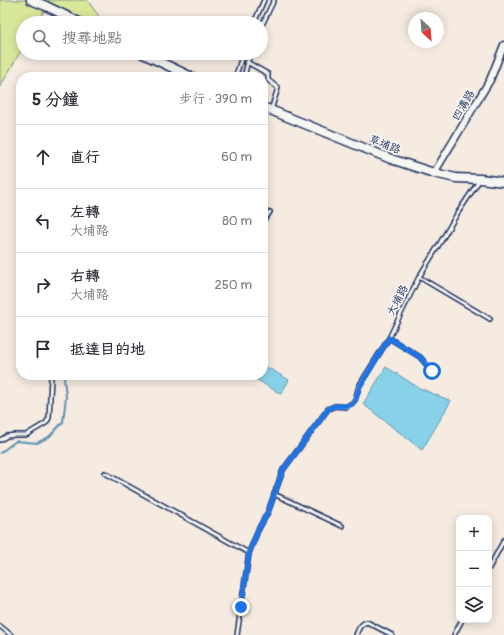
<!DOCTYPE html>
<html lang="zh-TW">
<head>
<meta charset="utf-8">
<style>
  :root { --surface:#fff; --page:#f2f2f3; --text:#2b2b33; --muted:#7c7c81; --line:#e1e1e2 }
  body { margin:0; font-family:Pangolin,"LXGW WenKai TC",sans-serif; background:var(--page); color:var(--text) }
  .controls { position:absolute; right:12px; bottom:12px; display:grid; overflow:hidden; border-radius:8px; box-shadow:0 2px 10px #0003 }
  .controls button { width:36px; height:36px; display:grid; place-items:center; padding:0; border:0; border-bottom:1px solid var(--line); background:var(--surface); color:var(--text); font:20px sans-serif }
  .compass { position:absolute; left:408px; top:12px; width:36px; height:36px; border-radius:50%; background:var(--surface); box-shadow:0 2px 10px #0003; rotate:154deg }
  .stop { position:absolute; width:12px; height:12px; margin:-9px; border:3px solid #1a73e8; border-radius:50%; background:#fff }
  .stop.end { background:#1a73e8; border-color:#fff; box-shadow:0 1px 4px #0008 }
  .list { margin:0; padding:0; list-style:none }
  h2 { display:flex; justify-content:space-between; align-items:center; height:52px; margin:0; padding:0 16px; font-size:17px }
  h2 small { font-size:13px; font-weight:400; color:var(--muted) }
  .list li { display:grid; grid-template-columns:26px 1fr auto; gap:12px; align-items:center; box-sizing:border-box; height:64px; padding:0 16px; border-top:1px solid var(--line) }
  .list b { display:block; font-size:15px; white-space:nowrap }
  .list p { margin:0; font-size:13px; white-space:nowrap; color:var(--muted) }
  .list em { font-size:13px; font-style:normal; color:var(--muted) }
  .icon { flex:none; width:22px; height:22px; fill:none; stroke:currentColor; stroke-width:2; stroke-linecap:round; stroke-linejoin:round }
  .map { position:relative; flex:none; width:504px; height:635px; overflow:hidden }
  .search { position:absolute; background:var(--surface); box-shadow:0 2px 10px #0003; left:16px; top:16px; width:252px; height:44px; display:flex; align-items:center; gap:10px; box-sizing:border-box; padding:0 14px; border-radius:22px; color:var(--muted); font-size:15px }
  .panel { position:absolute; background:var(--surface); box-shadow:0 2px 10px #0003; left:16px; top:72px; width:252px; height:308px; border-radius:16px }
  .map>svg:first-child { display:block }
</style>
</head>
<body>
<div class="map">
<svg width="504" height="635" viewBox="0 0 504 635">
  <rect width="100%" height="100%" fill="#f5ebe1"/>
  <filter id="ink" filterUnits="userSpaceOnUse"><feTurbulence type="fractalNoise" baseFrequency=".025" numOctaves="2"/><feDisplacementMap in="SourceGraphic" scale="8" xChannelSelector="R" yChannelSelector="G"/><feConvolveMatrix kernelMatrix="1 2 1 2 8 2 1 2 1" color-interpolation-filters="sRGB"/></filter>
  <g filter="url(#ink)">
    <!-- green -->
    <path fill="#d8e79a" stroke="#7a8b7c" d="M0,0H87L104,23H81L47,6L37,23H23V47L0,87Z"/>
    <!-- water -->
    <path fill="#88d2e9" stroke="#5c91b1" d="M263,365L289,380L281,394L249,375H263Z
      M386,367L419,388L451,401L422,450L363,404Z"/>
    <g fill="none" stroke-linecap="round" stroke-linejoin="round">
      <!-- stream -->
      <path stroke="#5c91b1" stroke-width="2" d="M249,63L253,53
        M0,453L16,441L37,443L49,437L63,422L66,397L64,378L66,375"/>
      <defs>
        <path id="lane" d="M254,23L264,0
          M261,27L274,0
          M247,62L268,74V80L278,88L271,110
          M235,77L238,69L243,53
          M244,77L250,53
          M263,218L265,219L270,212
          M263,233H264
          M419,277L490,319
          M389,338L420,357L432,371
          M0,440L7,436L15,435H26L46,423L49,418L51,377L52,375
          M105,473L249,553
          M274,494L342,526
          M489,568L504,540
          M0,626L11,635
          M237,635L249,553L258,530L268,512L283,470L328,409L335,406L346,407L352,403L355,400L359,386L389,338L419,277L440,243L457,214L479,181
          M356,635C359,628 360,624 367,622L392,635
          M454,635L462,620"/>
        <path id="street" d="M434,173L490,80L504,45"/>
        <path id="secondary" d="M31,0L46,6L81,23
          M141,53L192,77
          M263,107L391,159L434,173L456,178L480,179L504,182"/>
      </defs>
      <!-- lane casing -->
      <use href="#lane" stroke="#1b2f5e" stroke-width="6"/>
      <!-- street casing -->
      <use href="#street" stroke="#1b2f5e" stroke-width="9"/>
      <!-- secondary casing -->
      <use href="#secondary" stroke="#1b2f5e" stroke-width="11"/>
      <!-- lane -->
      <use href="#lane" stroke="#f6f6f2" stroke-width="3"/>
      <!-- street -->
      <use href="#street" stroke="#f6f6f2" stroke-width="6"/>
      <!-- secondary -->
      <use href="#secondary" stroke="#f6f6f2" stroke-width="8"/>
    </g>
  </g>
  <g fill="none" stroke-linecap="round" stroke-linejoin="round" filter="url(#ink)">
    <!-- route -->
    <path stroke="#1a73e8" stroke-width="5" d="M241,607L249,553L258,530L268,512L283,470L328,409L335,406H346L352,404L355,400L360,386L389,338L420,357L432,371"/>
  </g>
  <g text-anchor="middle" stroke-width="3.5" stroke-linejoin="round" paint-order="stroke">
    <!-- street labels -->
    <g font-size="11" fill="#1b2f5e" stroke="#f6f6f2">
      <text transform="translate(463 105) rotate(-59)" y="4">四溝路</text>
      <text transform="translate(385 144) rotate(21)" y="4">草埔路</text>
      <text transform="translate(397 300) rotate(-63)" y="4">大埔路</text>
    </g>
  </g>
</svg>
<div class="controls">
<button>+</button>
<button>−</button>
<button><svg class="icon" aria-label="layers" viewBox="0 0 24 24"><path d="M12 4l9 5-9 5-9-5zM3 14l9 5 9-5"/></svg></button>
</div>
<svg class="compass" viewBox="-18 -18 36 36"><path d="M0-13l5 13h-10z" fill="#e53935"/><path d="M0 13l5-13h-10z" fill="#7c7c81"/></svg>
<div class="stop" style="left:432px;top:371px"></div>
<div class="stop end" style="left:241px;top:607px"></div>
<div class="search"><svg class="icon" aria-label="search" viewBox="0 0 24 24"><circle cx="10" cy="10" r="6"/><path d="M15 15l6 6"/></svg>搜尋地點</div>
<section class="panel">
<h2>5 分鐘<small>步行 · 390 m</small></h2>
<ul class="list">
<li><svg class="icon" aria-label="ahead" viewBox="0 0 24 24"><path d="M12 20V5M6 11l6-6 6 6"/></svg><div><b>直行</b></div><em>60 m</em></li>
<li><svg class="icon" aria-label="left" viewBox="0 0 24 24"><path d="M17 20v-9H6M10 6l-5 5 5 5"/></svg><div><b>左轉</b><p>大埔路</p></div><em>80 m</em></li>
<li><svg class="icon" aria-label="right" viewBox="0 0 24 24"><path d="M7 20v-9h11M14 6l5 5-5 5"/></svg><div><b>右轉</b><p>大埔路</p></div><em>250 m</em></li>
<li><svg class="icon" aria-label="arrive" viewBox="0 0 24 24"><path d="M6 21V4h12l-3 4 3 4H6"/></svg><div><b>抵達目的地</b></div></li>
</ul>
</section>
</div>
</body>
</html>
